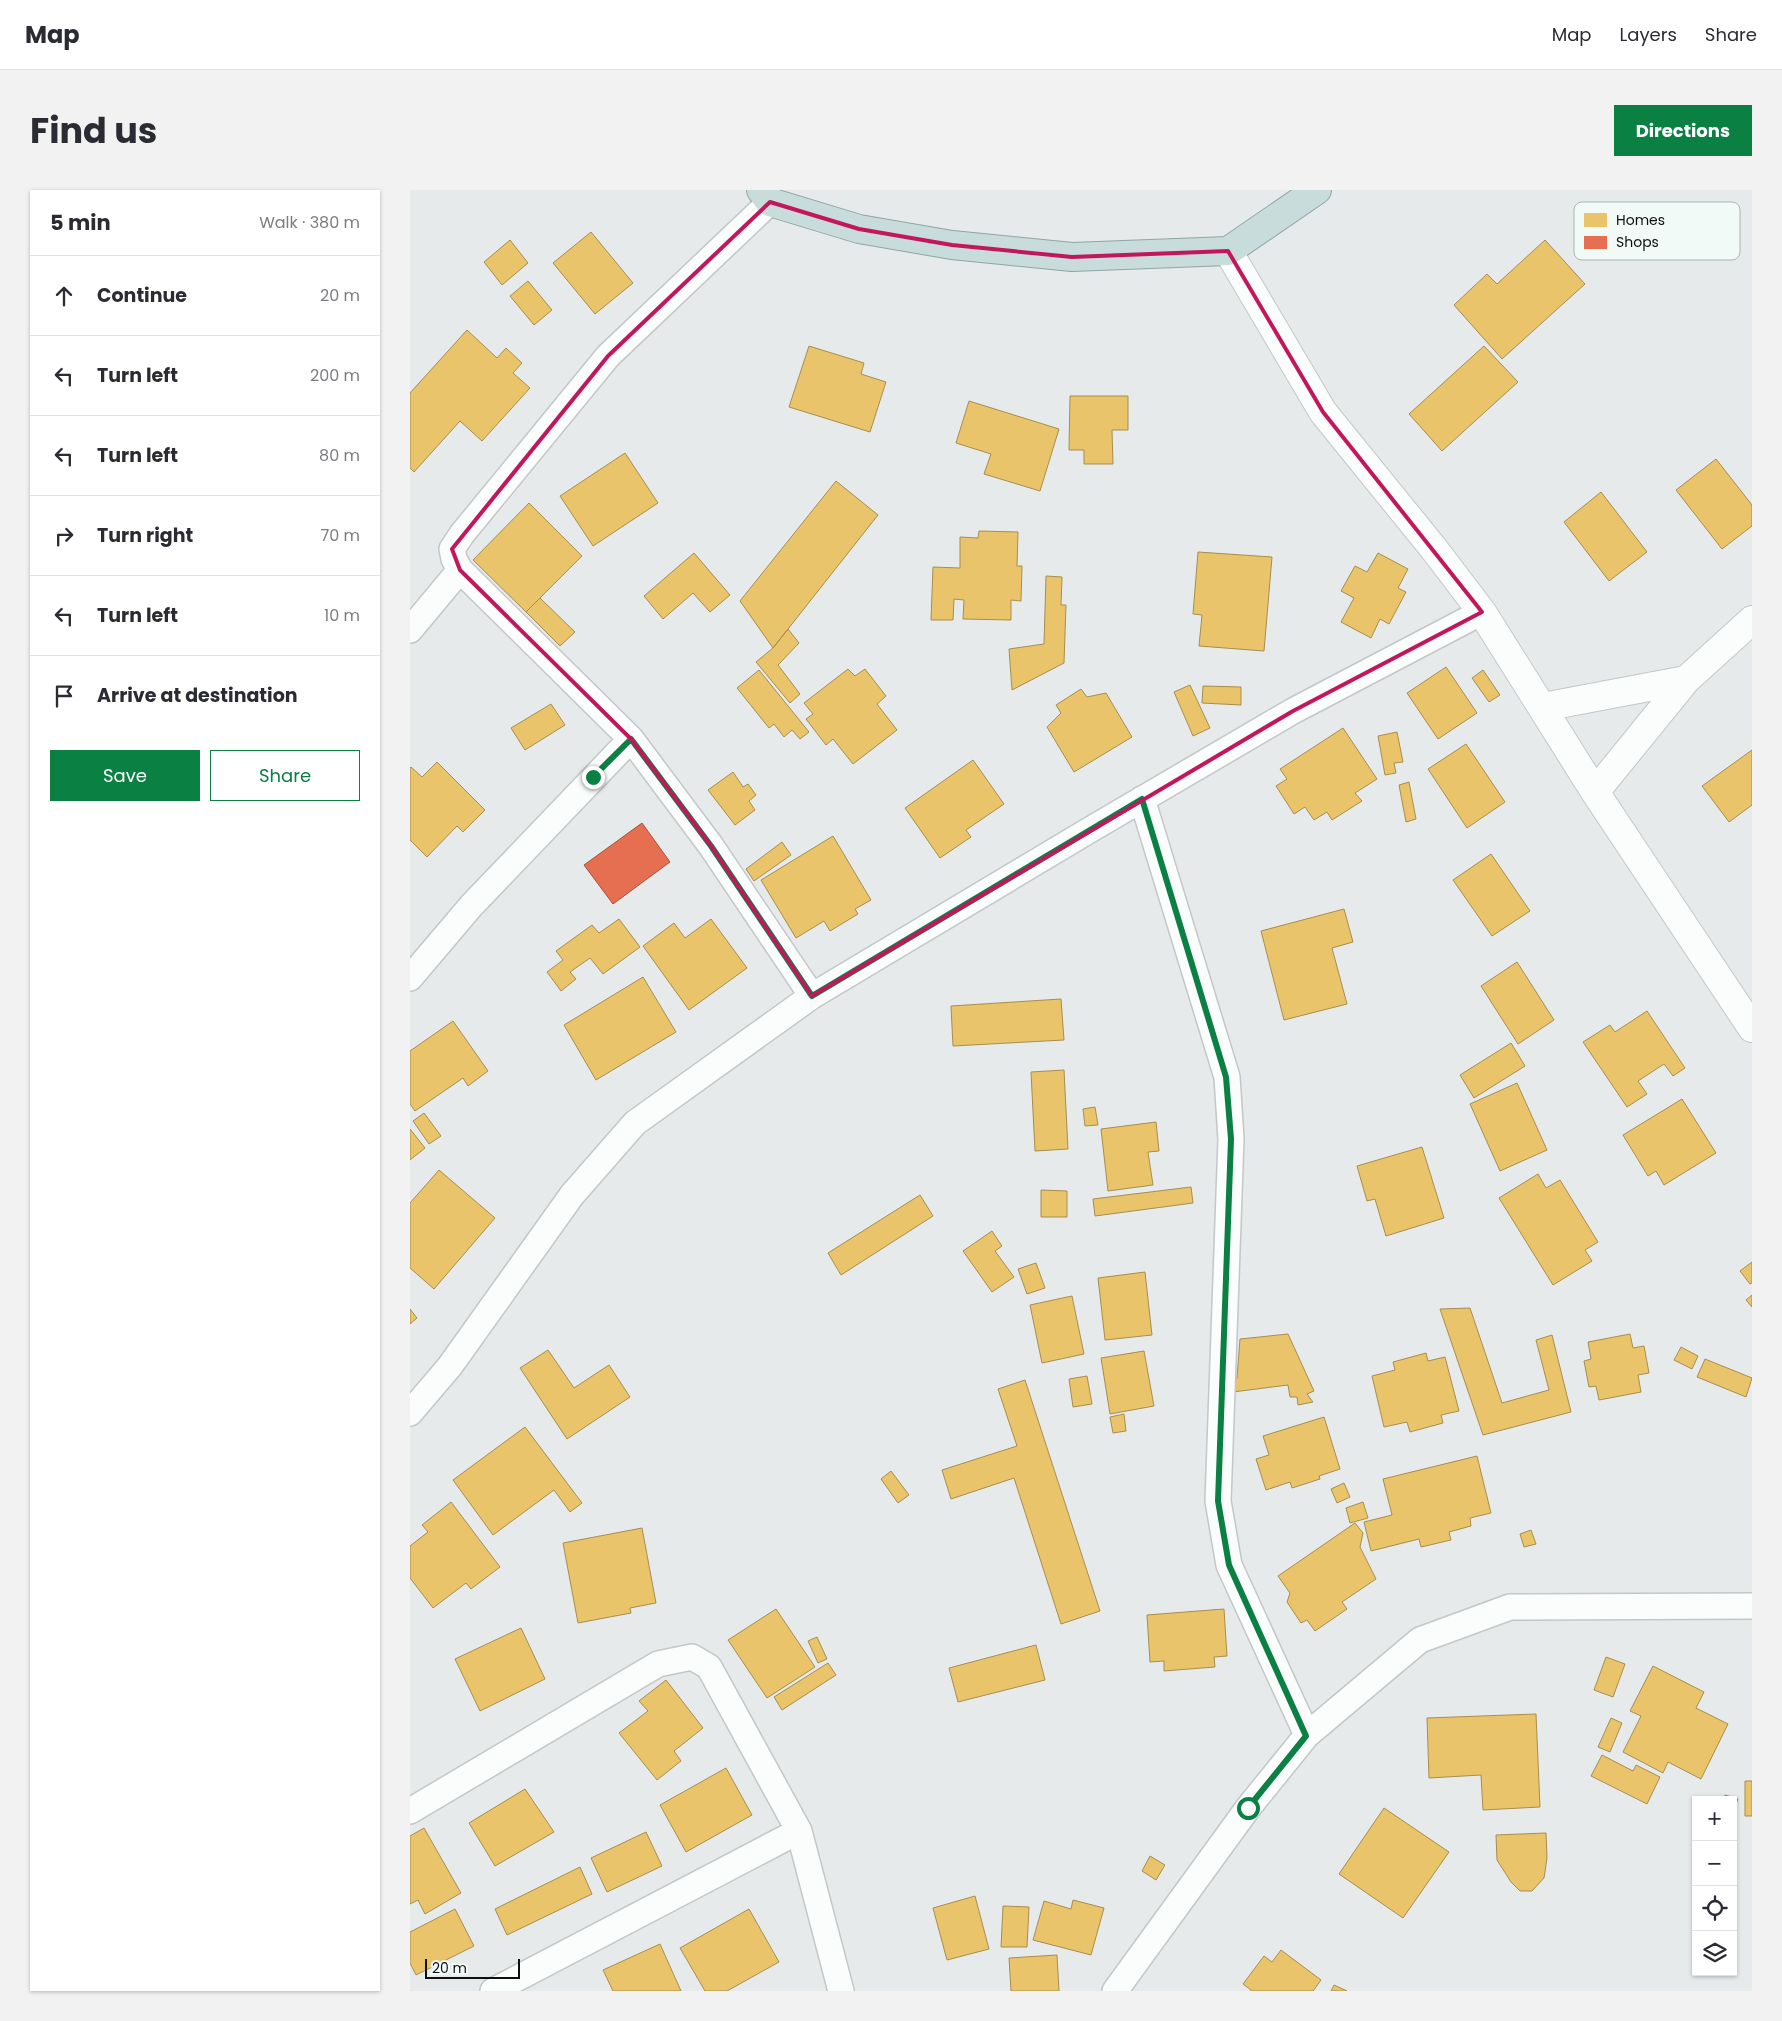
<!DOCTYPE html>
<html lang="en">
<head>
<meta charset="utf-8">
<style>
  :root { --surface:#fff; --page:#f2f2f3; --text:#2b2b33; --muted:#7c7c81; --line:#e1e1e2; --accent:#0b8043 }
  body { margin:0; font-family:Poppins,sans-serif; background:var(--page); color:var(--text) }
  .controls { position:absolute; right:15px; bottom:15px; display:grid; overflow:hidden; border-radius:0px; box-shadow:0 1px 4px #0004 }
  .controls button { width:45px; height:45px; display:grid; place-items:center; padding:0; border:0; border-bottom:1px solid var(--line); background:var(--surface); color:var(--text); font:25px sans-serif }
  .scale { position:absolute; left:15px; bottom:12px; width:95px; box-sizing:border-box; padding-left:5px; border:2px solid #0d100f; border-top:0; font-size:14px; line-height:18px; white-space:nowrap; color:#0d100f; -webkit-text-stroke:4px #f2faf8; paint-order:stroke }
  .stop { position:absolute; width:15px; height:15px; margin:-11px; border:4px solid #0b8043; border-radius:50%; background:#fff }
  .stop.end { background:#0b8043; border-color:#fff; box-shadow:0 1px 5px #0008 }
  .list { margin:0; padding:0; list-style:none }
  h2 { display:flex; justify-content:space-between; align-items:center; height:65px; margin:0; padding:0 20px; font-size:21px }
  h2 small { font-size:16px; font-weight:400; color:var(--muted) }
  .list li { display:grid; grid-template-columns:32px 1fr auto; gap:15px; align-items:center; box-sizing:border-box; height:80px; padding:0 20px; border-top:1px solid var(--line) }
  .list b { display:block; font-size:19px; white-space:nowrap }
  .list em { font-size:16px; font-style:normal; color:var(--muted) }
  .actions { display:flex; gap:10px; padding:15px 20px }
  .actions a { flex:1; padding:11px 0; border:1px solid var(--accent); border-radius:0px; text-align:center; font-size:18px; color:var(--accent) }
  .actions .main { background:var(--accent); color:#fff }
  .icon { flex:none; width:28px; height:28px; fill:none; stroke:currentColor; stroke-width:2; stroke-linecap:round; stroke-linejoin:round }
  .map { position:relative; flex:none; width:1342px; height:1801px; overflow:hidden; border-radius:0px }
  header { display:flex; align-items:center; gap:30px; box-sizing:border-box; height:70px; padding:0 25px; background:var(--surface); border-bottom:1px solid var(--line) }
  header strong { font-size:24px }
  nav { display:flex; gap:28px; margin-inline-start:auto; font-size:18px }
  .intro { display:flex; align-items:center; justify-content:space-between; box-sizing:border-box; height:120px; padding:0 30px }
  h1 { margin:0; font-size:35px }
  .button { padding:12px 22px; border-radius:0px; background:var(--accent); color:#fff; font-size:18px; font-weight:700 }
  main { display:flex; gap:30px; padding:0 30px }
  aside { flex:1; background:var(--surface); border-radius:0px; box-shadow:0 1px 4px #0004 }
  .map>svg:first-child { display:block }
</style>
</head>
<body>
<header>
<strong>Map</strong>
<nav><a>Map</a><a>Layers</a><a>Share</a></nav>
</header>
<div class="intro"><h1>Find us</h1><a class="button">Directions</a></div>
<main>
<aside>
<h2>5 min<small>Walk · 380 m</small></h2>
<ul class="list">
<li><svg class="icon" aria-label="ahead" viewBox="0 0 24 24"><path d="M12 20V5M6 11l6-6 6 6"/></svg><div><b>Continue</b></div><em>20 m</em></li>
<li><svg class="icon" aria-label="left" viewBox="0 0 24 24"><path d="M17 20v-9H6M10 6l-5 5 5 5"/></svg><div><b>Turn left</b></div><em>200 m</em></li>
<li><svg class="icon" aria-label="left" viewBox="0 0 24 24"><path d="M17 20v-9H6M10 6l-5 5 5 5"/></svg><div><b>Turn left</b></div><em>80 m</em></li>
<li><svg class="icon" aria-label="right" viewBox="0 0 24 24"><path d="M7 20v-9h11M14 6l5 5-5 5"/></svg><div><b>Turn right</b></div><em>70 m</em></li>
<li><svg class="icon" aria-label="left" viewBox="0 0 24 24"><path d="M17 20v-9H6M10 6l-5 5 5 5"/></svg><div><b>Turn left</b></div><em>10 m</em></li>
<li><svg class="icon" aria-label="arrive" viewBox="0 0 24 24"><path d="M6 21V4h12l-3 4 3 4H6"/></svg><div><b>Arrive at destination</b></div></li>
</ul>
<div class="actions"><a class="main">Save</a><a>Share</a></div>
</aside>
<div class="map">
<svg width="1342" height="1801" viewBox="0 0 1342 1801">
  <rect width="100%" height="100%" fill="#e6eaea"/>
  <!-- homes -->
  <path fill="#e9c46a" stroke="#a78e4f" d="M181,42L223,93L185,124L143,73Z
    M100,50L118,73L92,95L74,72Z
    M1135,50L1175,94L1092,169L1044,115L1077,84L1087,94Z
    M118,91L142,120L124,135L100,106Z
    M57,140L87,168L96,158L112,173L103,183L120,198L72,251L50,231L4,282L0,278V203Z
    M399,156L454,173L451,184L476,192L460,242L379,217Z
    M1074,156L1108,192L1032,261L999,224Z
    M660,206H718V240H702L703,274H674V260H659Z
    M559,211L649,239L630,301L574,284L581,264L546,253Z
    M215,263L248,313L183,356L150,306Z
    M1306,269L1342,315V336L1312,359L1266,300Z
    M426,291L468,325L363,458L330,411Z
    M1191,302L1237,362L1199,391L1154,332Z
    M119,313L172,366L116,422L63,370Z
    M569,341L608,342L607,376H612L611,411L601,410V430L553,429L554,410L544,409L543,430H521L523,377L550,378V347L568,348Z
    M788,362L862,367L854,461L789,456L792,425L783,424Z
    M284,363L320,405L300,422L283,403L253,429L234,406Z
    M968,363L998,379L988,398L996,402L979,434L970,429L961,448L931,432L944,408L931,401L945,376L957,382Z
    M636,386L652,387L651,415H656L654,473L602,500L599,459L634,454Z
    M130,408L165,442L150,456L116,422Z
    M378,439L389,453L368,475L390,504L380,513L346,472L363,458Z
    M1036,477L1067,523L1028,549L997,503Z
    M438,479L445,486L455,479L476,506L467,514L487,540L443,574L423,549L416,555L396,529L403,524L394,513Z
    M349,480L399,542L390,549L382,540L374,547L364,534L359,538L327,498Z
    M1073,480L1090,505L1079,512L1062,488Z
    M780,495L800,538L783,546L764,502Z
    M793,496L831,497V515L792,513Z
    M671,499L677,507L696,503L722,547L664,582L637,537L651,523L646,515Z
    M141,514L155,535L115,560L101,538Z
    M933,538L967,589L945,603L952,611L922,630L917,622L904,630L895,617L884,624L866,596L877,589L870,579Z
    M987,542L993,572L984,573L986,583L975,585L968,546Z
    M1056,554L1095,612L1057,638L1018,579Z
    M1342,560V615L1319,632L1292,596Z
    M563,570L594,614L556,640L561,647L530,668L495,618Z
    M27,572L75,620L53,642L47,636L17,667L0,650V578L1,577L12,587Z
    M323,582L333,597L338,594L346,605L339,611L345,620L325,635L298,600Z
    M999,592L1006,629L996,632L989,595Z
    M423,646L461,710L445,719L448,724L420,741L414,731L386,748L351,690Z
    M372,652L381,665L344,691L336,679Z
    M1081,664L1120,721L1082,746L1043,690Z
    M934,719L943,752L922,758L937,814L874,830L851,741Z
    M209,729L230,757L193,784L180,768L160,782L166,789L151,801L137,782L153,770L146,761L182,735L189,743Z
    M301,729L337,778L279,820L233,756L264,733L275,748Z
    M1107,772L1144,830L1108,854L1071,796Z
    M233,787L266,842L186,890L154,835Z
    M651,809L654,850L543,856L541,816Z
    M1237,821L1275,878L1263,886L1254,874L1228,891L1237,904L1217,917L1173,852L1200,835L1205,842Z
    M43,831L78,881L58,896L53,888L5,921L0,914V861Z
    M1101,853L1115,876L1064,908L1050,885Z
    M654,880L658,959L625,961L621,882Z
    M1107,893L1137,960L1090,981L1060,914Z
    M1272,909L1306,963L1254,995L1246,981L1238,986L1213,945Z
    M685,917L688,935L675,936L673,919Z
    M14,923L31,946L19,954L3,931Z
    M746,932L749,961L738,962L743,995L698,1001L691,939Z
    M0,939L15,958L0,970Z
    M1012,957L1034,1028L976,1046L965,1009L957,1011L947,976Z
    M29,980L85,1028L24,1099L0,1078V1013Z
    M1128,984L1136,998L1150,990L1188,1052L1175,1060L1182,1071L1143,1095L1089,1008Z
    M781,997L783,1013L685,1026L683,1009Z
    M631,1000L657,1001V1027H631Z
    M510,1005L523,1026L431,1085L418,1063Z
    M582,1041L592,1056L585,1061L604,1087L582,1102L553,1061Z
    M1342,1072V1093L1340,1094L1330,1081Z
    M626,1073L635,1098L617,1104L608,1079Z
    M735,1082L742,1145L695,1150L688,1088Z
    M1342,1105V1117L1336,1110Z
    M662,1106L674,1164L632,1173L620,1115Z
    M1060,1118L1092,1213L1139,1200L1126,1150L1142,1145L1161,1222L1073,1245L1030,1119Z
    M0,1119L7,1128L0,1134Z
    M878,1144L904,1201L897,1204L903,1212L888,1215L887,1207H880L878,1195L823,1202V1190L827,1188L830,1149Z
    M1220,1144L1223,1158L1234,1156L1239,1183L1228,1185L1231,1202L1189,1210L1186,1196L1179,1197L1174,1171L1181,1169L1178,1152Z
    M1271,1157L1288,1166L1282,1179L1264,1170Z
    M138,1160L164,1198L199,1175L220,1207L157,1249L110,1178Z
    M734,1161L744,1216L700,1224L691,1168Z
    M1016,1163L1018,1171L1035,1167L1049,1221L1031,1225L1033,1233L1000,1242L997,1232L974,1237L962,1186L985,1180L983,1172Z
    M1295,1169L1342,1188L1336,1207L1287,1187Z
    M677,1186L682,1214L663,1217L659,1189Z
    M615,1190L690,1421L651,1434L604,1288L541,1309L532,1280L607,1256L588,1199Z
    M714,1224L716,1241L703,1243L700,1227Z
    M914,1227L930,1279L909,1286L910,1289L882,1298L880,1292L856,1300L846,1269L859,1265L853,1246Z
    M115,1237L172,1313L160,1322L144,1300L83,1345L43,1290Z
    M1067,1266L1081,1323L1060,1328L1061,1336L1039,1342L1041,1350L1011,1357L1009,1349L961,1361L954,1332L982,1325L973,1289Z
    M481,1281L499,1305L488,1313L471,1289Z
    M934,1293L940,1307L927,1313L921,1299Z
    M41,1312L90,1377L61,1399L56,1393L23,1418L0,1388V1356L18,1342L12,1335Z
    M953,1312L958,1328L940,1333L936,1318Z
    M945,1333L953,1343L950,1357L966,1389L932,1412L937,1419L905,1441L897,1430L891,1433L877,1412L880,1403L868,1386Z
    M232,1338L246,1413L220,1418L221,1423L168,1433L153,1353Z
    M1121,1340L1126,1354L1114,1357L1110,1344Z
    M366,1419L405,1477L357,1508L318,1450Z
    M814,1419L817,1466L804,1467L805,1477L754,1481V1471L740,1472L737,1425Z
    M111,1438L135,1489L70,1521L45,1469Z
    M407,1447L417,1469L408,1473L398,1451Z
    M626,1455L635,1490L548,1512L539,1478Z
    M1196,1467L1215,1474L1203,1507L1184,1500Z
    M418,1473L426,1485L372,1520L364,1507Z
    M1243,1476L1294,1502L1286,1518L1318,1534L1291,1589L1258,1572L1253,1583L1213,1562L1231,1526L1220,1521Z
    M256,1490L293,1538L264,1561L271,1571L247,1590L209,1543L238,1521L229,1511Z
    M1126,1524L1130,1617L1073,1620L1071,1585L1019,1588L1017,1528Z
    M1201,1528L1212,1533L1200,1562L1188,1557Z
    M1192,1565L1223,1581L1226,1575L1250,1587L1237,1614L1181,1586Z
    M316,1578L342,1625L276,1662L250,1615Z
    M1335,1591H1342V1626H1335Z
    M115,1599L144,1642L85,1676L59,1633Z
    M1315,1605L1328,1609L1323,1621V1610H1314Z
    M974,1618L1039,1662L993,1728L929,1684Z
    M14,1638L51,1703L15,1724L8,1710L0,1714V1646Z
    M236,1642L252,1676L197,1702L181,1668Z
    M1136,1643L1137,1668L1134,1688L1122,1701H1110L1101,1692L1087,1670L1086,1645Z
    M740,1666L755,1675L746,1690L732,1681Z
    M170,1677L182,1704L97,1745L85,1719Z
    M565,1706L579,1759L537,1770L523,1718Z
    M663,1710L694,1718L681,1765L623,1750L634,1711L661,1719Z
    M593,1716L619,1717L617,1757H591Z
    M45,1719L64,1756L6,1785L0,1773V1742Z
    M339,1719L369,1772L317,1801H295L270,1758Z
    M250,1754L271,1801H203L193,1780Z
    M871,1760L911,1790L903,1801H841V1800L833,1794L854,1766L862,1772Z
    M647,1765L649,1801H601L599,1768Z
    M924,1795L937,1801H921Z"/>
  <!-- shops -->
  <path fill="#e76f51" stroke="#a6523d" d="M232,633L260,672L203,714L174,675Z"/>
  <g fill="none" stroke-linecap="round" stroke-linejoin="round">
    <defs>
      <path id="street" d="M50,380L221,549L301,656L402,806
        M0,440L50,380L44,369L42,359L52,344L198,166L360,12
        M732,609L817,887L821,949L808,1311L819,1375L897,1545
        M0,788L61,716L221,549
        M0,1223L40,1176L162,1005L225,933L402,806L683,638L883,521L1072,422
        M0,1621L248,1474L282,1467L299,1477L389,1641L431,1801
        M83,1801L389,1641
        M705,1801L838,1618L897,1545L1010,1450L1100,1417L1342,1416"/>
      <path id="secondary" d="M818,61L913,222L1024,359L1072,422L1185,602L1342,838
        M1133,517L1276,490
        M1185,602L1276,490L1342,430"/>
      <path id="highway" d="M351,0L360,12L449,39L542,55L662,67L818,61L907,0"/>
    </defs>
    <!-- street casing -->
    <use href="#street" stroke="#c4c7c7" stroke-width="28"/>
    <!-- secondary casing -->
    <use href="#secondary" stroke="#c4c7c7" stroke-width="30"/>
    <!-- highway casing -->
    <use href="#highway" stroke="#8fa6a4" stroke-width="30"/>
    <!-- street -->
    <use href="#street" stroke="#fbfcfc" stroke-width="25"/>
    <!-- secondary -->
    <use href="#secondary" stroke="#fbfcfc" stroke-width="28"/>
    <!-- highway -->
    <use href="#highway" stroke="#c8dcdb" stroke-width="28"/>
  </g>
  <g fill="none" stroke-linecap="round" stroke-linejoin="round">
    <!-- route -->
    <path stroke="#0b8043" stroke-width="6" d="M183,587L221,549L301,656L402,806L732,609L816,887L821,949L808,1311L819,1375L896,1546L838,1618"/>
  </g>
  <!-- marked area -->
  <path fill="none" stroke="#c2185b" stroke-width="4" stroke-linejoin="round" d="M360,12L449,39L542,55L662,67L818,61L913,222L1072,422L883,521L402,806L301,656L221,549L50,380L42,359L198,166Z"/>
  <!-- legend -->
  <rect x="1164" y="12" width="166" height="58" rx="8" fill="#f2faf8" stroke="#adb4b2" stroke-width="1"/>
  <rect x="1174" y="23" width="23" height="14" fill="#e9c46a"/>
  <rect x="1174" y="46" width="23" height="13" fill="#e76f51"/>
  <g font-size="14" fill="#0d100f">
    <text x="1206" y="35">Homes</text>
    <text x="1206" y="57">Shops</text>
  </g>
</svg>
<div class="controls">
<button>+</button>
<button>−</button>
<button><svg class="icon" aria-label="locate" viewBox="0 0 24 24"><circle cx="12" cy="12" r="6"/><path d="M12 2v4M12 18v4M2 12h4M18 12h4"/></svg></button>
<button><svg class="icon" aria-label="layers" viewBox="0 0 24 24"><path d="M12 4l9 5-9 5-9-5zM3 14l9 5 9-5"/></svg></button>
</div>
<div class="scale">20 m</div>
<div class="stop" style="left:838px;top:1618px"></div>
<div class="stop end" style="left:183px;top:587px"></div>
</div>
</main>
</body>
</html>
